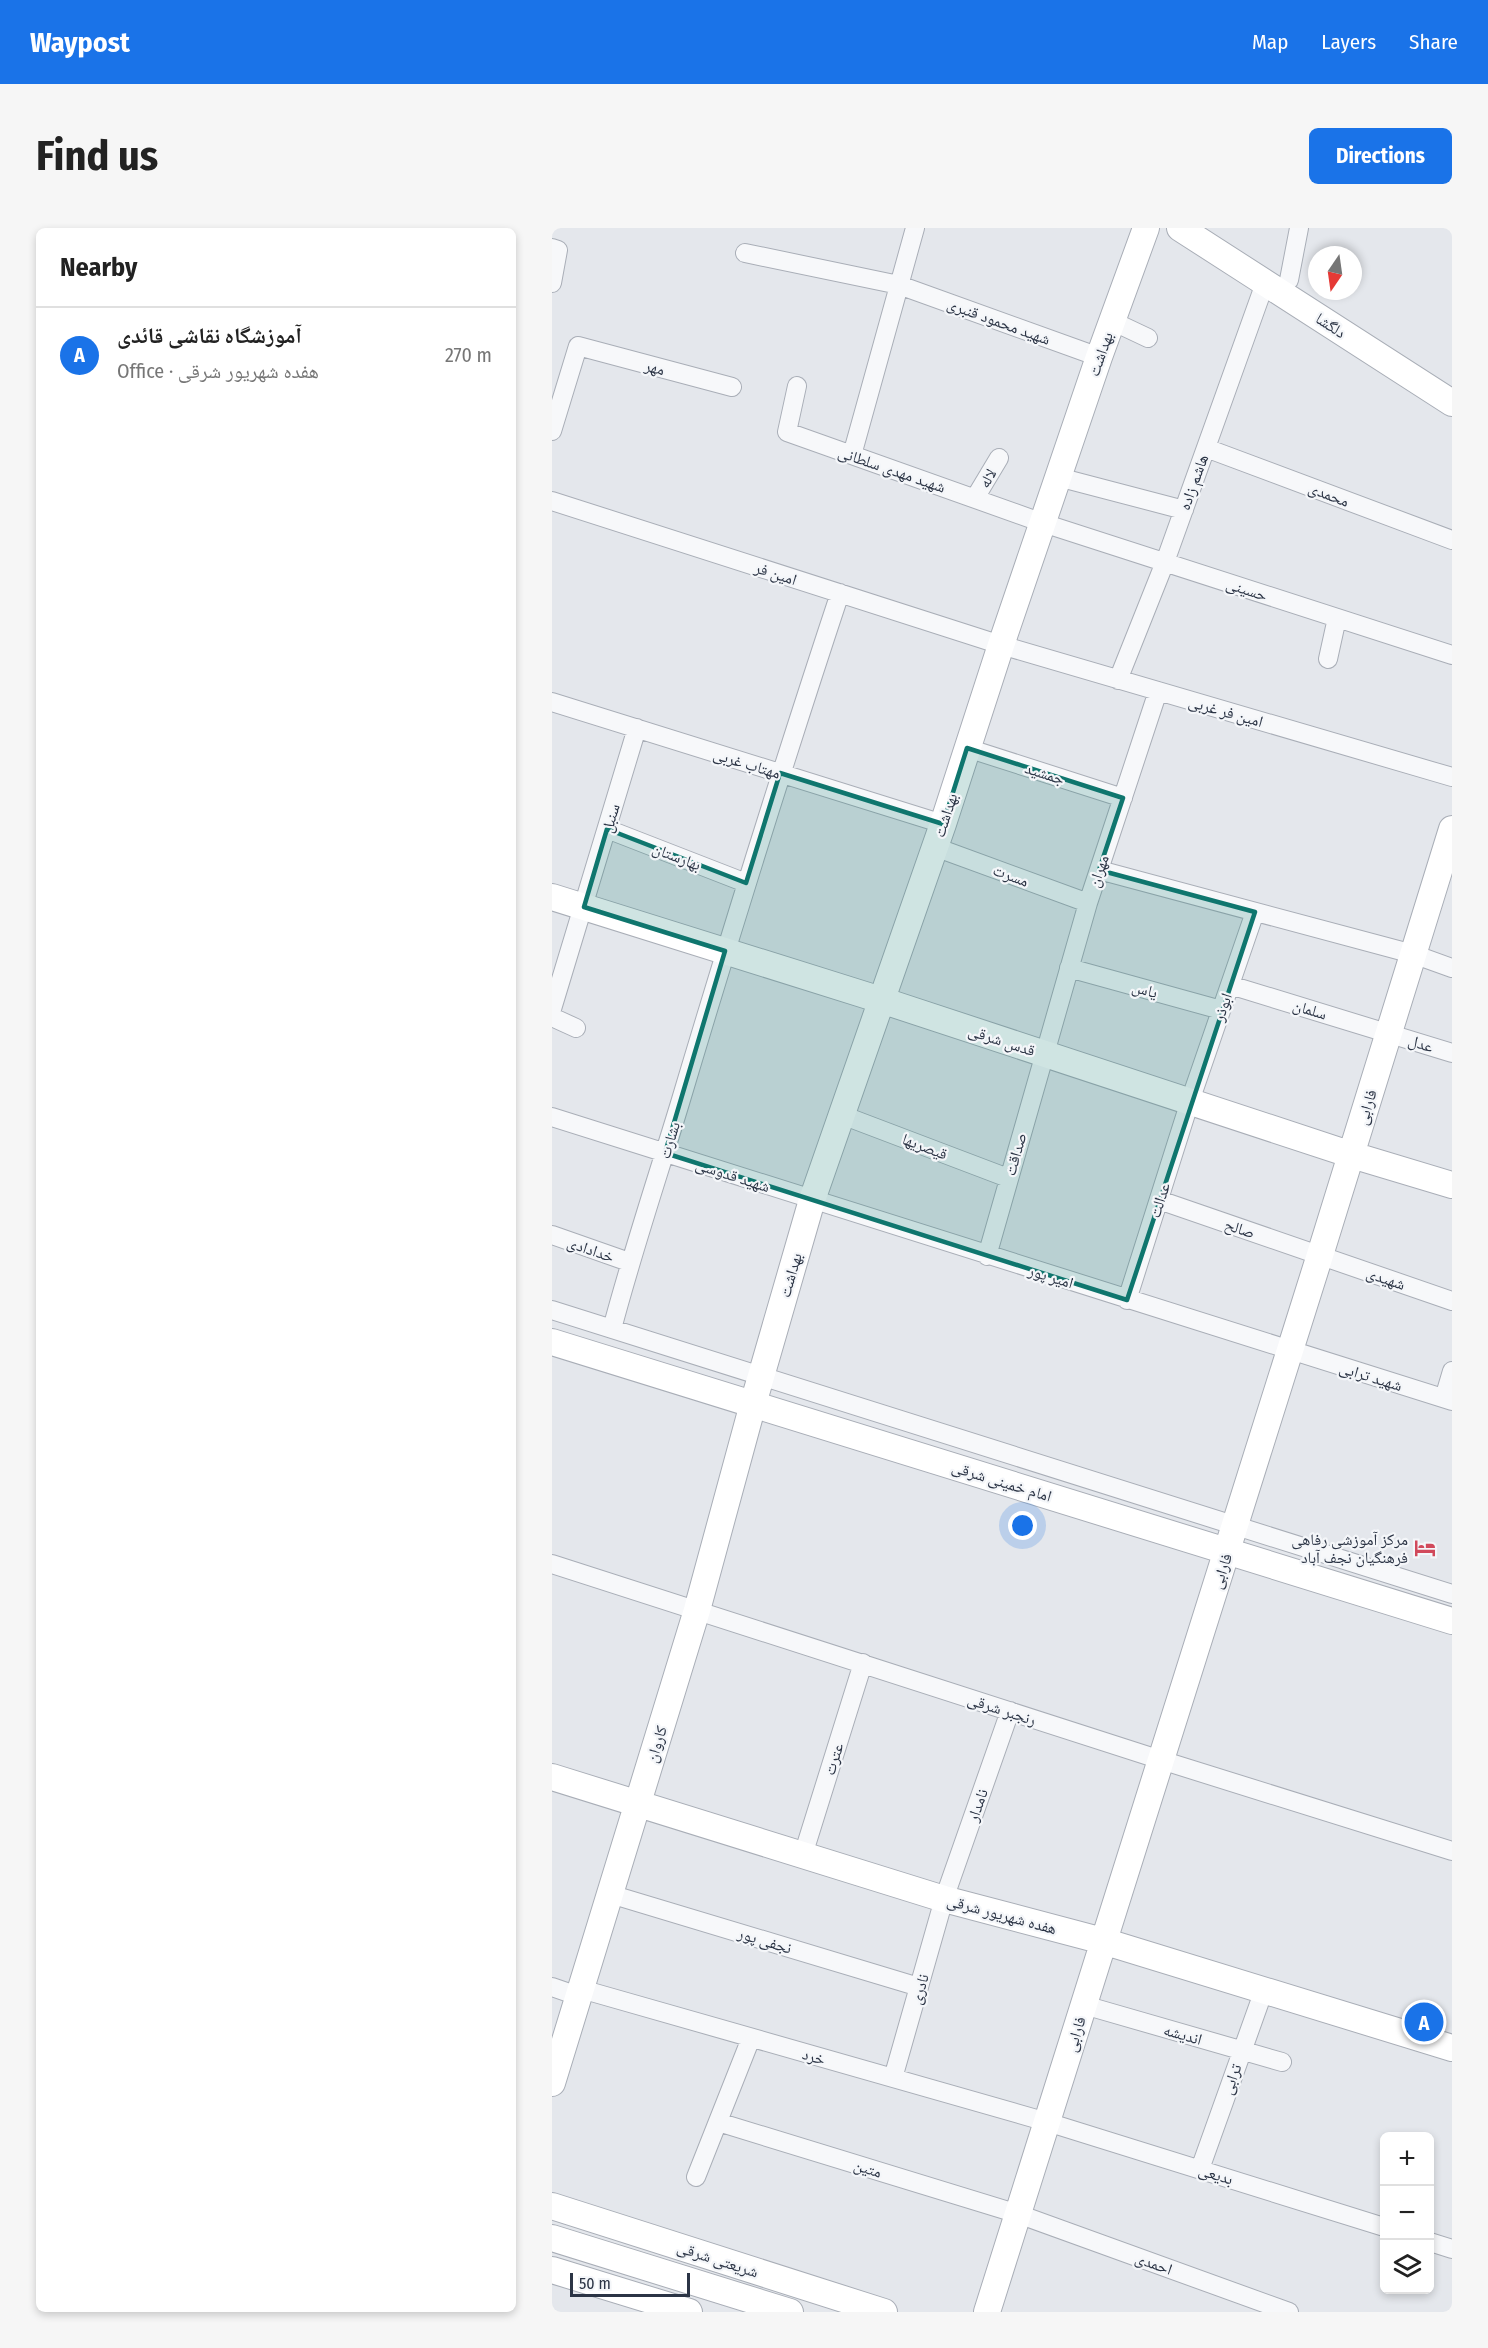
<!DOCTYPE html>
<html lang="en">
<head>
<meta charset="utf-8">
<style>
  :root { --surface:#fff; --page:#f6f6f6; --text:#222; --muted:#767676; --line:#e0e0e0; --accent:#1a73e8 }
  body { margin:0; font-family:"Fira Sans Condensed","Noto Naskh Arabic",sans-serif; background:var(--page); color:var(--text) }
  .controls { position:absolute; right:18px; bottom:18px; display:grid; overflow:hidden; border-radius:9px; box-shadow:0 3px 9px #0003 }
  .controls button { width:54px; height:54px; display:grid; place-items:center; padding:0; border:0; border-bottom:2px solid var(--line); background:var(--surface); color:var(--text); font:30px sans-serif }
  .compass { position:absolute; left:756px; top:18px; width:54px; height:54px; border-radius:50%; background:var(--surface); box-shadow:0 3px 9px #0003; rotate:193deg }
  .scale { position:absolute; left:18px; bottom:15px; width:120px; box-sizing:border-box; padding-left:6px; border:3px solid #2b3445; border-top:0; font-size:16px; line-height:21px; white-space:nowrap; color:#2b3445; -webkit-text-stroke:4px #f4f6f9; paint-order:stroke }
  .you { position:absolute; left:471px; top:1298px; width:21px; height:21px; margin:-15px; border:4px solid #fff; border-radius:50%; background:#1a73e8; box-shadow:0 0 0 9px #1a73e833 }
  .badge { display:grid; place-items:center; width:39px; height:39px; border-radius:50%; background:var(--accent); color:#fff; font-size:20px; font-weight:700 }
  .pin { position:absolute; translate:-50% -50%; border:3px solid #fff; box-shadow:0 2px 6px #0006 }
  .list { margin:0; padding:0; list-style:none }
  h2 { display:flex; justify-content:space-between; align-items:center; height:78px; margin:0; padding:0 24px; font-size:26px }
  h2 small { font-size:20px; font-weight:400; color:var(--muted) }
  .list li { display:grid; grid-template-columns:39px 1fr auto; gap:18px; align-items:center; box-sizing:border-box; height:96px; padding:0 24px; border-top:2px solid var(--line) }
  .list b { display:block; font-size:22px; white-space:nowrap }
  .list p { margin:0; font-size:20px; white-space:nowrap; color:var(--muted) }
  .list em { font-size:20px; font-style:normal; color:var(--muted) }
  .icon { flex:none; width:33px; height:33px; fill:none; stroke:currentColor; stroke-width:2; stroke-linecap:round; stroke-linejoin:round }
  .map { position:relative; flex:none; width:900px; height:2084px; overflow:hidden; border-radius:9px }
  header { display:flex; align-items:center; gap:36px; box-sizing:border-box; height:84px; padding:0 30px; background:var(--accent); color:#fff }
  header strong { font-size:28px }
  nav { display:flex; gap:33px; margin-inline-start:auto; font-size:21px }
  .intro { display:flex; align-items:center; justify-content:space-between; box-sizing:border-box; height:144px; padding:0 36px }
  h1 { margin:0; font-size:42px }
  .button { padding:15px 27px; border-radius:9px; background:var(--accent); color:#fff; font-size:21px; font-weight:700 }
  main { display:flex; gap:36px; padding:0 36px }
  aside { flex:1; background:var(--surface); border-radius:9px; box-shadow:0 3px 9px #0003 }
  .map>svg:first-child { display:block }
</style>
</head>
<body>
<header>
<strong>Waypost</strong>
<nav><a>Map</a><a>Layers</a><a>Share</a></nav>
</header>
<div class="intro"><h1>Find us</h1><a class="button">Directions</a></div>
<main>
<aside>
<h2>Nearby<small></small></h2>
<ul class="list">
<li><span class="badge">A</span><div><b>آموزشگاه نقاشی قائدی</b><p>Office · هفده شهریور شرقی</p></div><em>270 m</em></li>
</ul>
</aside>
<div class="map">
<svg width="900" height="2084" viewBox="0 0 900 2084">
  <rect width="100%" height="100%" fill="#e4e7ec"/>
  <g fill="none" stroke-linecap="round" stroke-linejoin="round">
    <defs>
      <path id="street" d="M0,20L6,22L0,55
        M193,25L347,57L547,129
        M737,52L747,0
        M560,93L596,110
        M245,158L235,204L491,295L900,427
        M0,203L26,118L180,159
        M654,220L900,312
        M300,227L363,0
        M506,249L632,282
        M423,270L447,230
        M0,273L449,417L900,549
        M776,431L785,390
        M566,452L613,334L713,55
        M0,474L391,596
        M415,520L571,570
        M55,601L194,655
        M383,619L536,675
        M547,642L861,726L900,740
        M517,740L669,782
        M678,757L900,825
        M0,781L85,500
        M0,789L24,800
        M290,887L456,950
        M0,889L900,1173
        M607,972L900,1073
        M0,1007L77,1034
        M435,1028L536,675L606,463
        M575,1072L638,873L703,684
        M0,1082L900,1366
        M60,1101C80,1025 105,951 128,875C179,704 232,534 288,365
        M892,1170L900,1143
        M0,1336L609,1532L900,1623
        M251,1627L311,1435
        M58,1666L367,1759
        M0,1759L26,1768
        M29,1761L495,1894L832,1999
        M532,1777L730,1834
        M341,1850L392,1671L458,1483
        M166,1894L466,1986L737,2084
        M648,1941L712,1762
        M144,1949L199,1810
        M878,2014L900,2021"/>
      <path id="secondary" d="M628,0L900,175
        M0,669L329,772L800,927L900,957
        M0,1114L900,1393
        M0,1549L392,1671L551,1713L900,1820
        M0,1855L145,1382L201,1176L260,972L391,596L449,417L547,129L594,0
        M0,1978L332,2084
        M0,2010L238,2084
        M0,2042L137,2084
        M435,2084L768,1027L900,601"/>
    </defs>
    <!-- street casing -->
    <use href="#street" stroke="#a9aeb7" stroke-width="20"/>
    <!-- secondary casing -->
    <use href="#secondary" stroke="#a9aeb7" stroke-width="28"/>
    <!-- street -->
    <use href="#street" stroke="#f7f8fa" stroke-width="18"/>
    <!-- secondary -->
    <use href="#secondary" stroke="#fff" stroke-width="26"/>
  </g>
  <!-- marked area -->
  <path fill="#0f766e" fill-opacity="0.2" stroke="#0f766e" stroke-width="4.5" stroke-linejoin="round" d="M415,520L571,570L547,642L703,684L575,1072L113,925L173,723L32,679L55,601L194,655L228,545L391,596Z"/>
  <!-- icons -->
  <defs>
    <symbol id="hotel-bare" viewBox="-9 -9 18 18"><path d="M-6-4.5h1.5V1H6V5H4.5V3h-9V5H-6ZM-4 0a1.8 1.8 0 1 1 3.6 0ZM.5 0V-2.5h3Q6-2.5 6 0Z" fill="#d1495b" stroke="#f4f6f9" stroke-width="2.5" paint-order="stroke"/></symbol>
  </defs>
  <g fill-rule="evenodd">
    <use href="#hotel-bare" x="858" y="1305" width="30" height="30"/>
  </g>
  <g text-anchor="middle" stroke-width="4.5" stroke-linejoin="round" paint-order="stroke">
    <!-- street labels -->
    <g font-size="16" fill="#2b3445" stroke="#f4f6f9">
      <text transform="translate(447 93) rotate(20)" y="6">شهید محمود قنبری</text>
      <text transform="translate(779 97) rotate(33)" y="6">دلگشا</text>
      <text transform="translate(548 126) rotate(-71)" y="6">بهداشت</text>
      <text transform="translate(103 139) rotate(15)" y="6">مهر</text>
      <text transform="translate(340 241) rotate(19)" y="6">شهید مهدی سلطانی</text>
      <text transform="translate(435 250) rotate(-60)" y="6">لاله</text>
      <text transform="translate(641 254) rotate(-70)" y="6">هاشم زاده</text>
      <text transform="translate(777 266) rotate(21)" y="6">محمدی</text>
      <text transform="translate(224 345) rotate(18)" y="6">امین فر</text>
      <text transform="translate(695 361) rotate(18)" y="6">حسینی</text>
      <text transform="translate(674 483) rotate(16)" y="6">امین فر غربی</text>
      <text transform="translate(195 535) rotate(17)" y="6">مهتاب غربی</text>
      <text transform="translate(493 545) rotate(18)" y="6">جمشید</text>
      <text transform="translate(393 587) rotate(-72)" y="6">بهداشت</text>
      <text transform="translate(58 590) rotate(-74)" y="6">سنبل</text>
      <text transform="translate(125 628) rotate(21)" y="6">بهارستان</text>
      <text transform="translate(546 643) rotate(-71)" y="6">مهران</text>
      <text transform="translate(459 647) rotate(20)" y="6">مسرت</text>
      <text transform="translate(593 761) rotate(15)" y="6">یاس</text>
      <text transform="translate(670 779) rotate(-71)" y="6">ابوذر</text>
      <text transform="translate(758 781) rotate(17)" y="6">سلمان</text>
      <text transform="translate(450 812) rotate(18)" y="6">قدس شرقی</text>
      <text transform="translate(869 815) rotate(18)" y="6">عدل</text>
      <text transform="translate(814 879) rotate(-73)" y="6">فارابی</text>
      <text transform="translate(117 912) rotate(-73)" y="6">بشارت</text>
      <text transform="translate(373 918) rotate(21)" y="6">قیصریها</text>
      <text transform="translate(463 926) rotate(-74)" y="6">صداقت</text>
      <text transform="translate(181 947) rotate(18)" y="6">شهید قدوسی</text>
      <text transform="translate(607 972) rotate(-72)" y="6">عدالت</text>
      <text transform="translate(688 1000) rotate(19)" y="6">صالح</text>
      <text transform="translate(39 1021) rotate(19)" y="6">خدادادی</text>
      <text transform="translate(238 1047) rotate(-74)" y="6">بهداشت</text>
      <text transform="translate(499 1048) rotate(17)" y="6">امیر پور</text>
      <text transform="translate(834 1050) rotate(19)" y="6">شهیدی</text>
      <text transform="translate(819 1148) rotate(17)" y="6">شهید ترابی</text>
      <text transform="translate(450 1253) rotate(17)" y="6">امام خمینی شرقی</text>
      <text transform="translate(669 1343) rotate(-72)" y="6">فارابی</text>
      <text transform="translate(450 1481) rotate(18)" y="6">رنجبر شرقی</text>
      <text transform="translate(104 1516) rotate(-73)" y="6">کاروان</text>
      <text transform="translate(281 1531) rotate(-73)" y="6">عترت</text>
      <text transform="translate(425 1577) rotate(-71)" y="6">نامدار</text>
      <text transform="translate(450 1686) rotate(15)" y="6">هفده شهریور شرقی</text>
      <text transform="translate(213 1712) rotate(17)" y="6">نجفی پور</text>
      <text transform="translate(367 1761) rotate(-74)" y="6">نادری</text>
      <text transform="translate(523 1806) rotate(-73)" y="6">فارابی</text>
      <text transform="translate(631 1806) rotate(16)" y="6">اندیشه</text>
      <text transform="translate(262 1828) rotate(16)" y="6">خرد</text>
      <text transform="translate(679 1851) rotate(-71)" y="6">ترابی</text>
      <text transform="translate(316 1940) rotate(17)" y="6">متین</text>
      <text transform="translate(664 1946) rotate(17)" y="6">بدیعی</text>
      <text transform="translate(166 2031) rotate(18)" y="6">شریعتی شرقی</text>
      <text transform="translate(602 2035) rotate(20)" y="6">احمدی</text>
    </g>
    <!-- poi labels -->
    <g font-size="16" fill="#2b3445" stroke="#f4f6f9" text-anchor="end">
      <text x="856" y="1317">مرکز آموزشی رفاهی<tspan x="856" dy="18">فرهنگیان نجف آباد</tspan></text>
    </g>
  </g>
</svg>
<div class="controls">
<button>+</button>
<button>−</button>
<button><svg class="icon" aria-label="layers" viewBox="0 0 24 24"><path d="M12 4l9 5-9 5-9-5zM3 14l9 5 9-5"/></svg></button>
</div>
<svg class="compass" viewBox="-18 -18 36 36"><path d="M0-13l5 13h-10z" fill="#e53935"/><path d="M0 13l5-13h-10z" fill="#767676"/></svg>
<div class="scale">50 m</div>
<div class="you"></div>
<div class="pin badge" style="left:872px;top:1794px">A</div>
</div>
</main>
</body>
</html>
